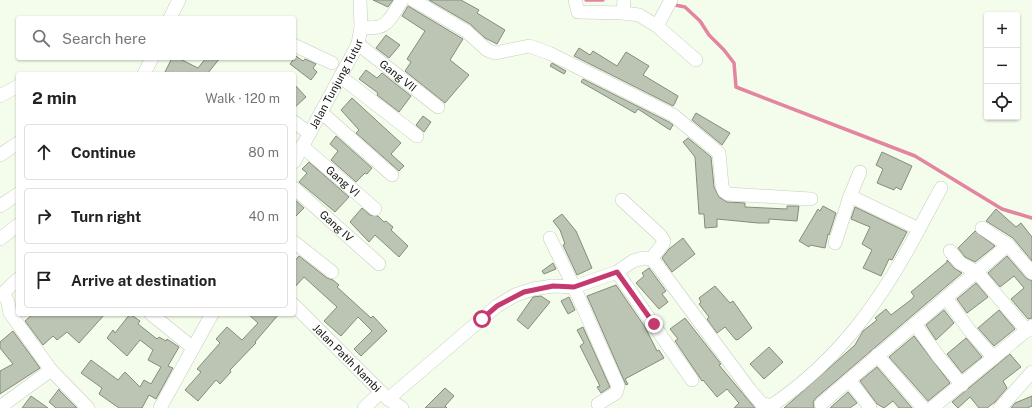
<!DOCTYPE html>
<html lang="en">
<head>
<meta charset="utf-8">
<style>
  :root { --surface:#fff; --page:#f2f2f2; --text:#222; --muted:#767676; --line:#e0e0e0 }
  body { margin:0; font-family:"Public Sans",sans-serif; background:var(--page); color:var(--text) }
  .controls { position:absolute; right:12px; top:12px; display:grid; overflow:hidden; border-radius:4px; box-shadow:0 1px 3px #0004 }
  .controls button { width:36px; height:36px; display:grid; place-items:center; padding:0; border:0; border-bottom:1px solid var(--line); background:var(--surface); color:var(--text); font:20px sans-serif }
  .stop { position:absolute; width:12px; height:12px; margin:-9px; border:3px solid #c53a6e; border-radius:50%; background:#fff }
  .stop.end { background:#c53a6e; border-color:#fff; box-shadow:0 1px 4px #0008 }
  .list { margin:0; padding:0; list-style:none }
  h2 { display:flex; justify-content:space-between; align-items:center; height:52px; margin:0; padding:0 16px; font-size:17px }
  h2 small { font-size:13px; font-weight:400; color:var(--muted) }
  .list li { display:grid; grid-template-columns:26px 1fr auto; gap:12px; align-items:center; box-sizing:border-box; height:56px; margin:0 8px 8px; padding:0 8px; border:1px solid var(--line); border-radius:4px }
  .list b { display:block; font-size:15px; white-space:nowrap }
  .list em { font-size:13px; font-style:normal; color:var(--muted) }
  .icon { flex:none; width:22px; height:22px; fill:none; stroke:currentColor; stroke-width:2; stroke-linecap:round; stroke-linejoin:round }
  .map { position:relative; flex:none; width:1032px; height:408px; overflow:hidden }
  .search { position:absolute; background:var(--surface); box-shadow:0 1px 3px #0004; left:16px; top:16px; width:280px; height:44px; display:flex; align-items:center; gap:10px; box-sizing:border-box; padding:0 14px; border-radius:4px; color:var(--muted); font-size:15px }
  .panel { position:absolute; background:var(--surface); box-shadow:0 1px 3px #0004; left:16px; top:72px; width:280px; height:244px; border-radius:4px }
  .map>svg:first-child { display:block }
</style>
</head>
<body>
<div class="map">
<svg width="1032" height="408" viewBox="0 0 1032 408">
  <rect width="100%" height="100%" fill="#f4fdeb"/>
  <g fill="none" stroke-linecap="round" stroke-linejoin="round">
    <!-- stream -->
    <path stroke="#e384a0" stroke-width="3.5" d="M586,0H603
      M672,2L675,5L685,7L700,21L709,35L724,50L734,63L736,87L915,156L1002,209L1032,218"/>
  </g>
  <!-- building -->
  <path fill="#bcc4b3" stroke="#848c7c" d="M373,0H393L388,7Z
    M429,0H461L479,10L477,13L505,30L497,44L485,38L470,24Z
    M408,6L463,39L450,60L469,75L445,103L405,71L411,62L407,59L425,31L402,16Z
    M386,35L400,45L389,58L376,48Z
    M579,48L590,55L593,51L617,66L626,52L649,66L643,75L678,96L675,103L673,106L574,56Z
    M296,56L303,61L305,59L316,64L313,68L317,72L311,80L290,64Z
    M172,58H178L198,68L206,58H220L208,73L209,74H164Z
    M552,63L566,71L564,74L550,66Z
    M366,70L377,78L382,73L411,96L399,112L377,95L378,93L359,79Z
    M583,79L669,122L673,125L670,130L638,109L635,113L581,82Z
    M294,84L306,97L294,108Z
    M352,98L401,143L391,154L404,166L399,171L356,133L359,130L341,110Z
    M696,113L730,133L722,145L692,120Z
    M423,116L431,122L424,132L416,125Z
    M336,136L372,168L367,174L365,173L356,182L331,160L338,151L330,144Z
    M688,138L711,157L714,187L719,197L727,202L745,203V207L787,209V206H799L797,221L769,219V223H758L717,219V227L705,228L704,214H699L695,157L683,142Z
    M882,152L912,166L901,190L896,187L894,190L877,183L883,169L876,165Z
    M309,162L349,197L335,212L299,182L307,173L302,169Z
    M294,199L304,208L294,218Z
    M823,206L836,213L829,235L828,234L825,248L810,245L809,247L799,241L818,209L820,211Z
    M855,207L907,232L892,260L889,259L881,276L863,268L872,250L862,244L870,227L851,219Z
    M362,208L370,215L378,216L384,222L386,221L393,227L391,230L408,246L399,257L375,235L369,242L350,222Z
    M996,209L1016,227L1021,223L1032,237V261L1013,238L986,221Z
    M562,214L576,231L592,268L577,275L563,245L565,244L560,230L553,221Z
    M975,231L995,246L975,262L965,257L958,248Z
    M683,238L695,254L672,272L662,258L669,249Z
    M299,256L327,278L333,280L339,285L337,287L371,318L373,316L387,331L361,356L354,349L372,331L358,317L341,336L324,321L337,307L304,277L294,288V262Z
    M1007,256L1026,278L1032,281V318L1028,319L1011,299L1024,288L1014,276L1000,287L988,273Z
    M947,260L954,268L962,273L816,398L813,402L814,408H784L855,345L863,331L877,320L875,318L886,309L891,315L912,299L914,296L911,292L947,262Z
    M553,263L556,269L544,274L542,271Z
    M649,268L666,291L662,294L668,302L659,309L636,283L644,276L642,273Z
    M976,283L988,297L967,313L957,299Z
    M616,285L645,327L657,351L659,350L664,358L625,379L628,384L626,385L587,296Z
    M715,286L730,303L733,301L752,328L739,339L736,340L725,327L717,333L707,319L709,317L699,304L701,302L699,298Z
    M541,296L550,302L528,329L517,320L533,297Z
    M569,297L575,310L568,314L561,301Z
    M944,310L954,323L936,340L926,325Z
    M999,310L1015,329L994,346L978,328Z
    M33,314H105L79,343L67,332L57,340L53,336L43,345L25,321Z
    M130,314L140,321L138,324L157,339L159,337L166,341L167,339L179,347L168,366L173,368L156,399L149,395L142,408H119L99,394L102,388L81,373L91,360L118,380L125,372L140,387L144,380L151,384L161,367L148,360L153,350L140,340L127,356L107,338L113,330L115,333Z
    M248,314H279L255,342L256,343L230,370L231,372L220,384L216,380L198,401L185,390L201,372L197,369L220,343L216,339L227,327L242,340L258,323Z
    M685,318L721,364L719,365L755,408H734L739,403L727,389L717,397L703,380L702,381L675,341L678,339L670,329Z
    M583,327L610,387L601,393L597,387L600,386L580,346L584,343L577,330Z
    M13,331L40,368L0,394V371L13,364L0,348V342Z
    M914,336L950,383L928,401L889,357Z
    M966,338L982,357L962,373L947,354Z
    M769,347L783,362L764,379L750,364Z
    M1010,354L1021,367L1003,381L1007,388L995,402L987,408H979L970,397L958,408L952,402Z
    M877,367L912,408H899L893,401L884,408L877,404L860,381Z
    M445,388L454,396L445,406L447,408H425Z
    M59,389V390L77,408H56L49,402Z
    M848,392L857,403L850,408H830Z
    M31,396L48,408H22Z
    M1032,396V406L1027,408H1011L1015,403Z"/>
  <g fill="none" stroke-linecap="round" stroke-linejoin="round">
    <defs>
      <g id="minor">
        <path d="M413,0L466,31L487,50L495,53L529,46L549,53L673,115L719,153L722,186L724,191L728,194L811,199"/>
        <path d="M575,0L578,12L623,13L639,15L657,26"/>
        <path d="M671,0L657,26L696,60"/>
        <path d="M623,13L624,0"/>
        <path d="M170,18L179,0"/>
        <path d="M361,27C388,31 389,20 402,0"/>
        <path id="s1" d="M358,44L438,107"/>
        <path d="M294,45L332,63"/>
        <path d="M144,74L152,58"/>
        <path d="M341,77L417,136"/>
        <path d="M0,96L18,86"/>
        <path d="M321,112L392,175"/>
        <path d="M294,122L309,133"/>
        <path id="s2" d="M302,146L375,209"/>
        <path d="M0,155L18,143"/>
        <path id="s3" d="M294,162L358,44L361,27L360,0"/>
        <path id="s4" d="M294,188L379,264"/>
        <path d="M622,200L660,235L664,241L663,244L651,259"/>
        <path d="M0,206L18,194"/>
        <path d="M982,228L1008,245L1032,273"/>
        <path d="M919,229L941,188"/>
        <path d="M550,238L574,287L618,386L616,393L598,404"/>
        <path d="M0,239L18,225"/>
        <path d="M294,242L332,272"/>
        <path d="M835,243L850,196"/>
        <path d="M950,251L960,263L977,272L1027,331"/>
        <path d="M617,272L692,380"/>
        <path d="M18,279L3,293L8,302L10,313L51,370"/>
        <path d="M946,298L970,331L994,358"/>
        <path id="s5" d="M294,305L388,399L402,408"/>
        <path d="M151,314L193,348"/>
        <path d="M915,324L938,356L962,385"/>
        <path d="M877,355L923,408"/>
        <path d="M849,380L870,407"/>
        <path d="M388,399L497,306L515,295L533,289L553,286L574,287L617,272L633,261L643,258L651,259L658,266L750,390L761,403L771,406C839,360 881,301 919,229L850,196L860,172"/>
        <path d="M821,404L1008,245"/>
        <path d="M0,407L51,370L88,408"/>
        <path d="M160,408L212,314"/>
        <path d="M364,408L381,392"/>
        <path d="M932,408L1032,326"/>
        <path d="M1000,408L1032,372"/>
      </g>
    </defs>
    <!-- minor casing -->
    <use href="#minor" stroke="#c5cebc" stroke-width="14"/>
    <!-- minor -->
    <use href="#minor" stroke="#fff" stroke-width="13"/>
  </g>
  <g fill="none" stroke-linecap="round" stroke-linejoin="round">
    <!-- route -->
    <path stroke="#c53a6e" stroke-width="5" d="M482,319L497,306L524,292L553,286L574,287L617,272L654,324"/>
  </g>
  <g text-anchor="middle" stroke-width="3.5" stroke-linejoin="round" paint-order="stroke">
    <!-- street labels -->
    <g font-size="11" fill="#151811" stroke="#f4fdeb">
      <text dy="4" stroke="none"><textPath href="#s1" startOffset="51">Gang VII</textPath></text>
      <text dy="4" stroke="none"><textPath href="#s3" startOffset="89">Jalan Tunjung Tutur</textPath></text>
      <text dy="4" stroke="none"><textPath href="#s2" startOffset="54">Gang VI</textPath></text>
      <text dy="4" stroke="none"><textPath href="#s4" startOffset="57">Gang IV</textPath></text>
      <text dy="4" stroke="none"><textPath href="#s5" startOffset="75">Jalan Patih Nambi</textPath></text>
    </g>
  </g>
</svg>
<div class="controls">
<button>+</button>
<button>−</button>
<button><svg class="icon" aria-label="locate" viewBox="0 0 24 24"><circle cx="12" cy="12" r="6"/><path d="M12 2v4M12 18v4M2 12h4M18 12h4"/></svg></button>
</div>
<div class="stop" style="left:482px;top:319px"></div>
<div class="stop end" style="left:654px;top:324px"></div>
<div class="search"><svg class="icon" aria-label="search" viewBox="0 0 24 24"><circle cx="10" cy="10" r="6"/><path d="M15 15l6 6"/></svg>Search here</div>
<section class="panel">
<h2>2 min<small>Walk · 120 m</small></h2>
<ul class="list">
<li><svg class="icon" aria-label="ahead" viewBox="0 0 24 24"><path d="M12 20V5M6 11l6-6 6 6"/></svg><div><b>Continue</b></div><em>80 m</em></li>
<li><svg class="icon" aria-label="right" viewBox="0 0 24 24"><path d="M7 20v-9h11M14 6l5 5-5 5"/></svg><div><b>Turn right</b></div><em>40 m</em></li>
<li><svg class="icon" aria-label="arrive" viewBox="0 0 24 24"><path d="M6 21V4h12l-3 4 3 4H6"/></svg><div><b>Arrive at destination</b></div></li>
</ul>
</section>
</div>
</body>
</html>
